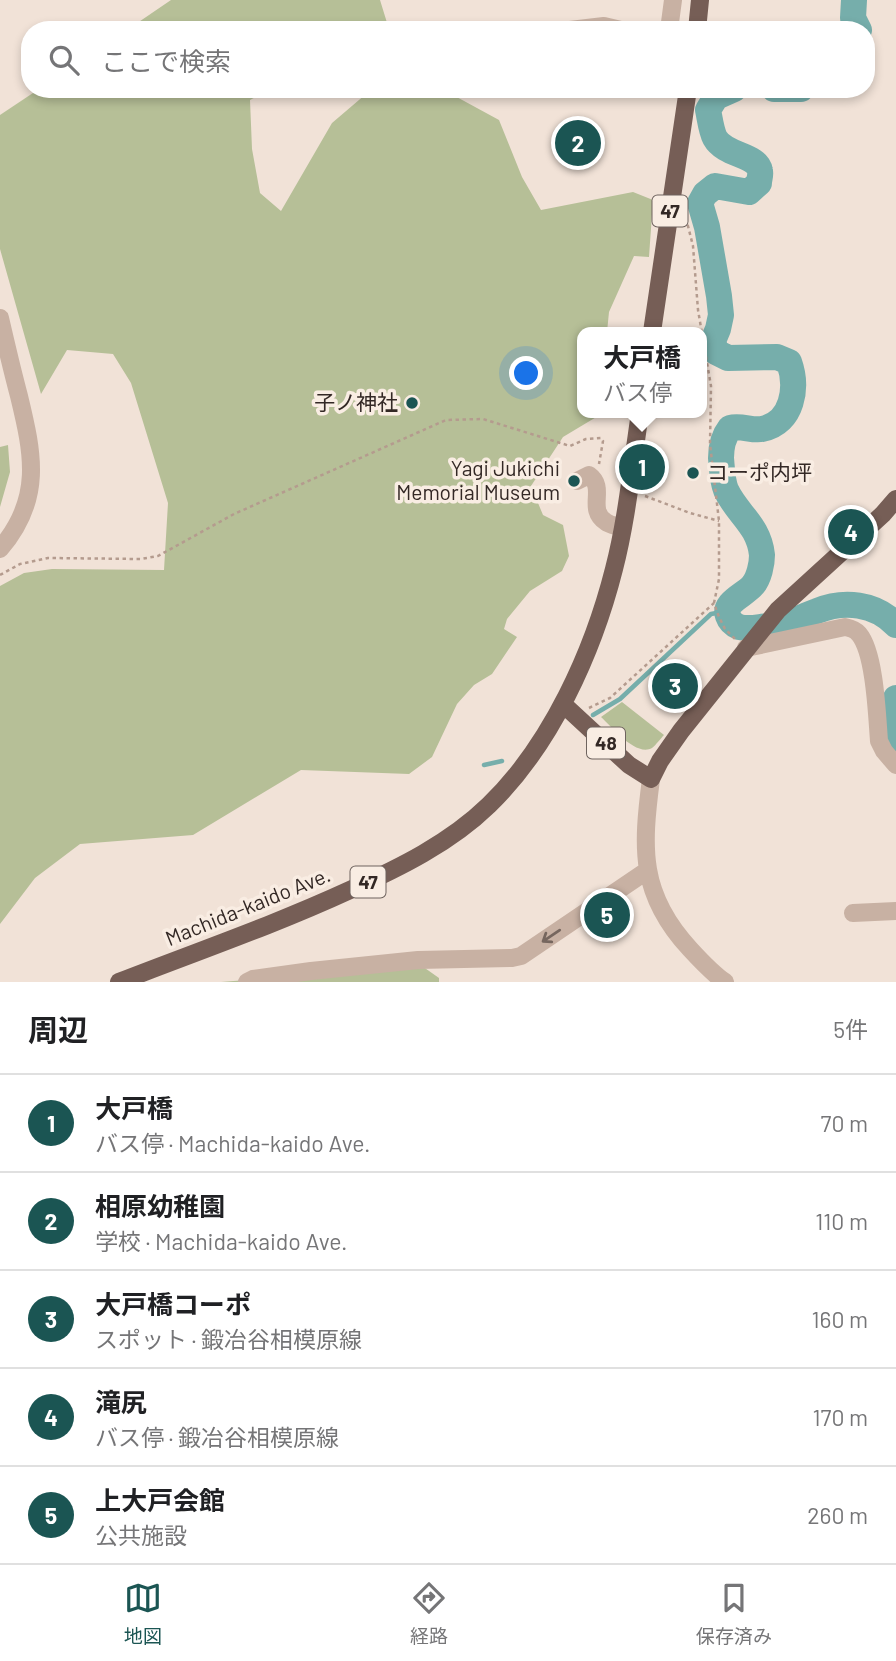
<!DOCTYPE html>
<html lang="ja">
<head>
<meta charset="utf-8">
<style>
  :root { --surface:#fff; --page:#f2f2f2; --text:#202124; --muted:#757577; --line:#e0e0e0; --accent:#1b5553 }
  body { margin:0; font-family:Barlow,"Noto Sans JP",sans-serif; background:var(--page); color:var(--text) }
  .you { position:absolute; left:527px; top:374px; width:24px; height:24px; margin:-18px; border:5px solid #fff; border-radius:50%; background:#1a73e8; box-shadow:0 0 0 10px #1a73e833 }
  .badge { display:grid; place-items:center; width:46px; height:46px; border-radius:50%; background:var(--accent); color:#fff; font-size:23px; font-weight:700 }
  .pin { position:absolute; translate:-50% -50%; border:4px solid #fff; box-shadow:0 2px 7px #0006 }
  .popup { position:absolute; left:577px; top:327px; width:130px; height:91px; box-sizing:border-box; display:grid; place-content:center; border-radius:14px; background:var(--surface); filter:drop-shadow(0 2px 5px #0005); font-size:23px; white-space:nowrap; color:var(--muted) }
  .popup b { font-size:26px; color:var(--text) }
  .popup::after { content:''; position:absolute; left:50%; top:100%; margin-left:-14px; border:14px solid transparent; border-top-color:var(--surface) }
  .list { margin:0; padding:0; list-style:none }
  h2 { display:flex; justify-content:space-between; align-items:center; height:91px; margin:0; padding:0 28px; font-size:30px }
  h2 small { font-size:23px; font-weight:400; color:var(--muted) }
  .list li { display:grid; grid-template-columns:46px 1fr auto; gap:21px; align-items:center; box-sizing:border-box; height:98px; padding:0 28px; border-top:2px solid var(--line) }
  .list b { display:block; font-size:26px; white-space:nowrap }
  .list p { margin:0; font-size:23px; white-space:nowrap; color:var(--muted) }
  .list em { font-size:23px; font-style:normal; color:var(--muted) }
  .icon { flex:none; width:38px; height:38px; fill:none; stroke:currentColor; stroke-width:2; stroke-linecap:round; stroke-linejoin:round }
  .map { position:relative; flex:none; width:896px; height:982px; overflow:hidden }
  .search { position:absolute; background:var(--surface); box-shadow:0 4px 10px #0003; left:21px; right:21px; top:21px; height:77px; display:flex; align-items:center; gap:18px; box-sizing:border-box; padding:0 24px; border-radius:28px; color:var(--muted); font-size:26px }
  .sheet { height:581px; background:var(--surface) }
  nav { display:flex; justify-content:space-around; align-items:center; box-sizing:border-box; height:98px; border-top:2px solid var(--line); background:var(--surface); font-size:19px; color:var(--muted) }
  nav a { display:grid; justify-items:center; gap:4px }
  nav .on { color:var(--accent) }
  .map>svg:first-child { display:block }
</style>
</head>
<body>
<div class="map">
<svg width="896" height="982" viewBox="0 0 896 982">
  <rect width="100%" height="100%" fill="#f1e2d7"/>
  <!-- green -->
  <path fill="#b6bf97" d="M171,0H380L388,26L381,30H127Z
    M39,89H270L250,100L252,149L260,193L281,211L332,123L366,94L386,89H442L499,120L522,177L541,210L633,192L653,200L649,257L634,256L609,312L607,332H582V413H598V416L563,437L531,486L543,515L563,525L569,556L562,571L530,591L507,619L504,629L517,637L492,674L474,685L457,704L432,757L409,774L301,770L193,835L80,844L35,878L0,924V586L24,573L52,569L164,570L168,503L131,383L113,354L67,350L41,394L0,249V115Z
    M8,445L10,472L0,507V447Z
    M622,702L664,735C661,738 656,745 652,748C636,757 612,727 601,717Z
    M422,966L439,978V982H221Z"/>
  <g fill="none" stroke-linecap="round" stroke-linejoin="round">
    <!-- stream -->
    <path stroke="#76aeab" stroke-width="4.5" d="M593,715L620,699L711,614L727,611
      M484,765L502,761"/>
    <!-- river -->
    <path stroke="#76aeab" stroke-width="26" d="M854,0L853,18L859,30
      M734,89L716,97L708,110C710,119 711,130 715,138C725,156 757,154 760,171C761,175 759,179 759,183L749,192L715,186L705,194L700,203L707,227L719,296L721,315L718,329L713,341L716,352L728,358L777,357L789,362C798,387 793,423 762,429C752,431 741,425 730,428C723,437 721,446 721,458C722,468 722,480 726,490C737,514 759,525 762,555C762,564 759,578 753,585C745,595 723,602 728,616C730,622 734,625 739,627C746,629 753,628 760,627C767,626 775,626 782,625C794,622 805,615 817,611C844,600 875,603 896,625
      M774,89H801
      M896,698L893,711L892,746L896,750"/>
    <!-- path -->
    <path stroke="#b49b8e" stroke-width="2.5" stroke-dasharray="3.5 3.5" stroke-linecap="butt" d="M686,218L693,246L698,310L711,386L710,444L719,521V579L714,603L719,617L725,629L735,639
      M645,496L690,513L719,521
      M0,575L20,564L48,558L141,559L158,556L234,514L446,420L483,419L570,446L586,439L601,438L603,441L599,464
      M589,708L610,698L714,603"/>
    <!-- minor -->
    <path stroke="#c8b1a3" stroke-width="18" d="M570,30L604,26L621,30
      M669,30L673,0
      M0,318C6,344 12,370 19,396C33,454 43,499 0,549
      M577,481L589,475C607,488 586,509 606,522C610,525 617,526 622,528
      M746,648L845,627C850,628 856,630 859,634C875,653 877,716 879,741L884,751L896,765
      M651,779C642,848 639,894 690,949C701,961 712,973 725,982
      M853,913L896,911
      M247,982L253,979L311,971L418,960L512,958L521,956L648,870"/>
    <!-- major -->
    <path stroke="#765e56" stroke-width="18" d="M697,30L700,0
      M652,332L688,89
      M563,704L629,765L651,779L660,761L681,731L778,610L883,514L896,499
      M119,982C196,952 274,925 350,890C399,868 450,843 489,805C551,745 593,652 614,569C627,519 632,465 640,413"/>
  </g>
  <!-- one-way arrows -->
  <defs><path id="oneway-shaft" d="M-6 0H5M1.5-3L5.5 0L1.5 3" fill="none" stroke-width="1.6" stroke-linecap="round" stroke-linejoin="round" transform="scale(1.75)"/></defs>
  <use stroke="#76665e" href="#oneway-shaft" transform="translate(551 936) rotate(146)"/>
  <!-- markers -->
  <g fill="#1b5553" stroke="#f9ede3" stroke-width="2.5">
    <circle cx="412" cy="403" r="7"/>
    <circle cx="693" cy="473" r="7"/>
    <circle cx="574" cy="481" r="7"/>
  </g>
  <g text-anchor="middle" stroke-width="7" stroke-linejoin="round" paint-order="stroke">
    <!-- shield labels -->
    <g fill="#f9ede3" stroke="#6e635e" stroke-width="2">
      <rect x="652.5" y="195.5" width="35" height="31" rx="5"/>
      <rect x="587" y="727.5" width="38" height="31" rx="5"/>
      <rect x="350.5" y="866.5" width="35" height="31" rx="5"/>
    </g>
    <g font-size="19" font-weight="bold" fill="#332825">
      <text x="670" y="218">47</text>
      <text x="606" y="750">48</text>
      <text x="368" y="889">47</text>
    </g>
    <!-- poi labels -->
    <g font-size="21" fill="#332825" stroke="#f9ede3" text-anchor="end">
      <text x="398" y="410">子ノ神社</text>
      <text x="560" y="476">Yagi Jukichi<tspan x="560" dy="24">Memorial Museum</tspan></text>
      <text x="707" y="480" text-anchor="start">コーポ内坪</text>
    </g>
    <!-- street labels -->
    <g font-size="21" fill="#332825" stroke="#f9ede3">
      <text transform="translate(248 907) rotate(-22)" y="7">Machida-kaido Ave.</text>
    </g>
  </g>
</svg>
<div class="you"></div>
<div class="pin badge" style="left:642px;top:467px">1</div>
<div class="popup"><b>大戸橋</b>バス停</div>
<div class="pin badge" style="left:578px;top:143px">2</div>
<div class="pin badge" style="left:675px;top:686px">3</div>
<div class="pin badge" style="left:851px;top:532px">4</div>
<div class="pin badge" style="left:607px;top:915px">5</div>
<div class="search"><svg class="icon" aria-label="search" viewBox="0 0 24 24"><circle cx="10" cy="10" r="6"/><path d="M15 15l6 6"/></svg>ここで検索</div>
</div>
<section class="sheet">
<h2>周辺<small>5件</small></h2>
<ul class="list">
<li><span class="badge">1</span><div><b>大戸橋</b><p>バス停 · Machida-kaido Ave.</p></div><em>70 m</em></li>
<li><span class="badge">2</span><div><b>相原幼稚園</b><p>学校 · Machida-kaido Ave.</p></div><em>110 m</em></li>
<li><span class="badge">3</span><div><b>大戸橋コーポ</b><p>スポット · 鍛冶谷相模原線</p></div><em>160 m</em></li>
<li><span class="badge">4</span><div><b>滝尻</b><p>バス停 · 鍛冶谷相模原線</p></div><em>170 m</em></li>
<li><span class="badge">5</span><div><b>上大戸会館</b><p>公共施設</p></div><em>260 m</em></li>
</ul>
</section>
<nav>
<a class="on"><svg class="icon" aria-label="map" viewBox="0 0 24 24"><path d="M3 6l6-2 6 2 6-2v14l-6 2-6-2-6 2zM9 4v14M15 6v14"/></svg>地図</a>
<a><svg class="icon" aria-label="directions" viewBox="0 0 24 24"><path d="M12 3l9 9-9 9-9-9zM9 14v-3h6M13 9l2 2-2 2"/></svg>経路</a>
<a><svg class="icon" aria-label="saved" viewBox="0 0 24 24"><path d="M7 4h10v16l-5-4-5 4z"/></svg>保存済み</a>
</nav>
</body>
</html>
